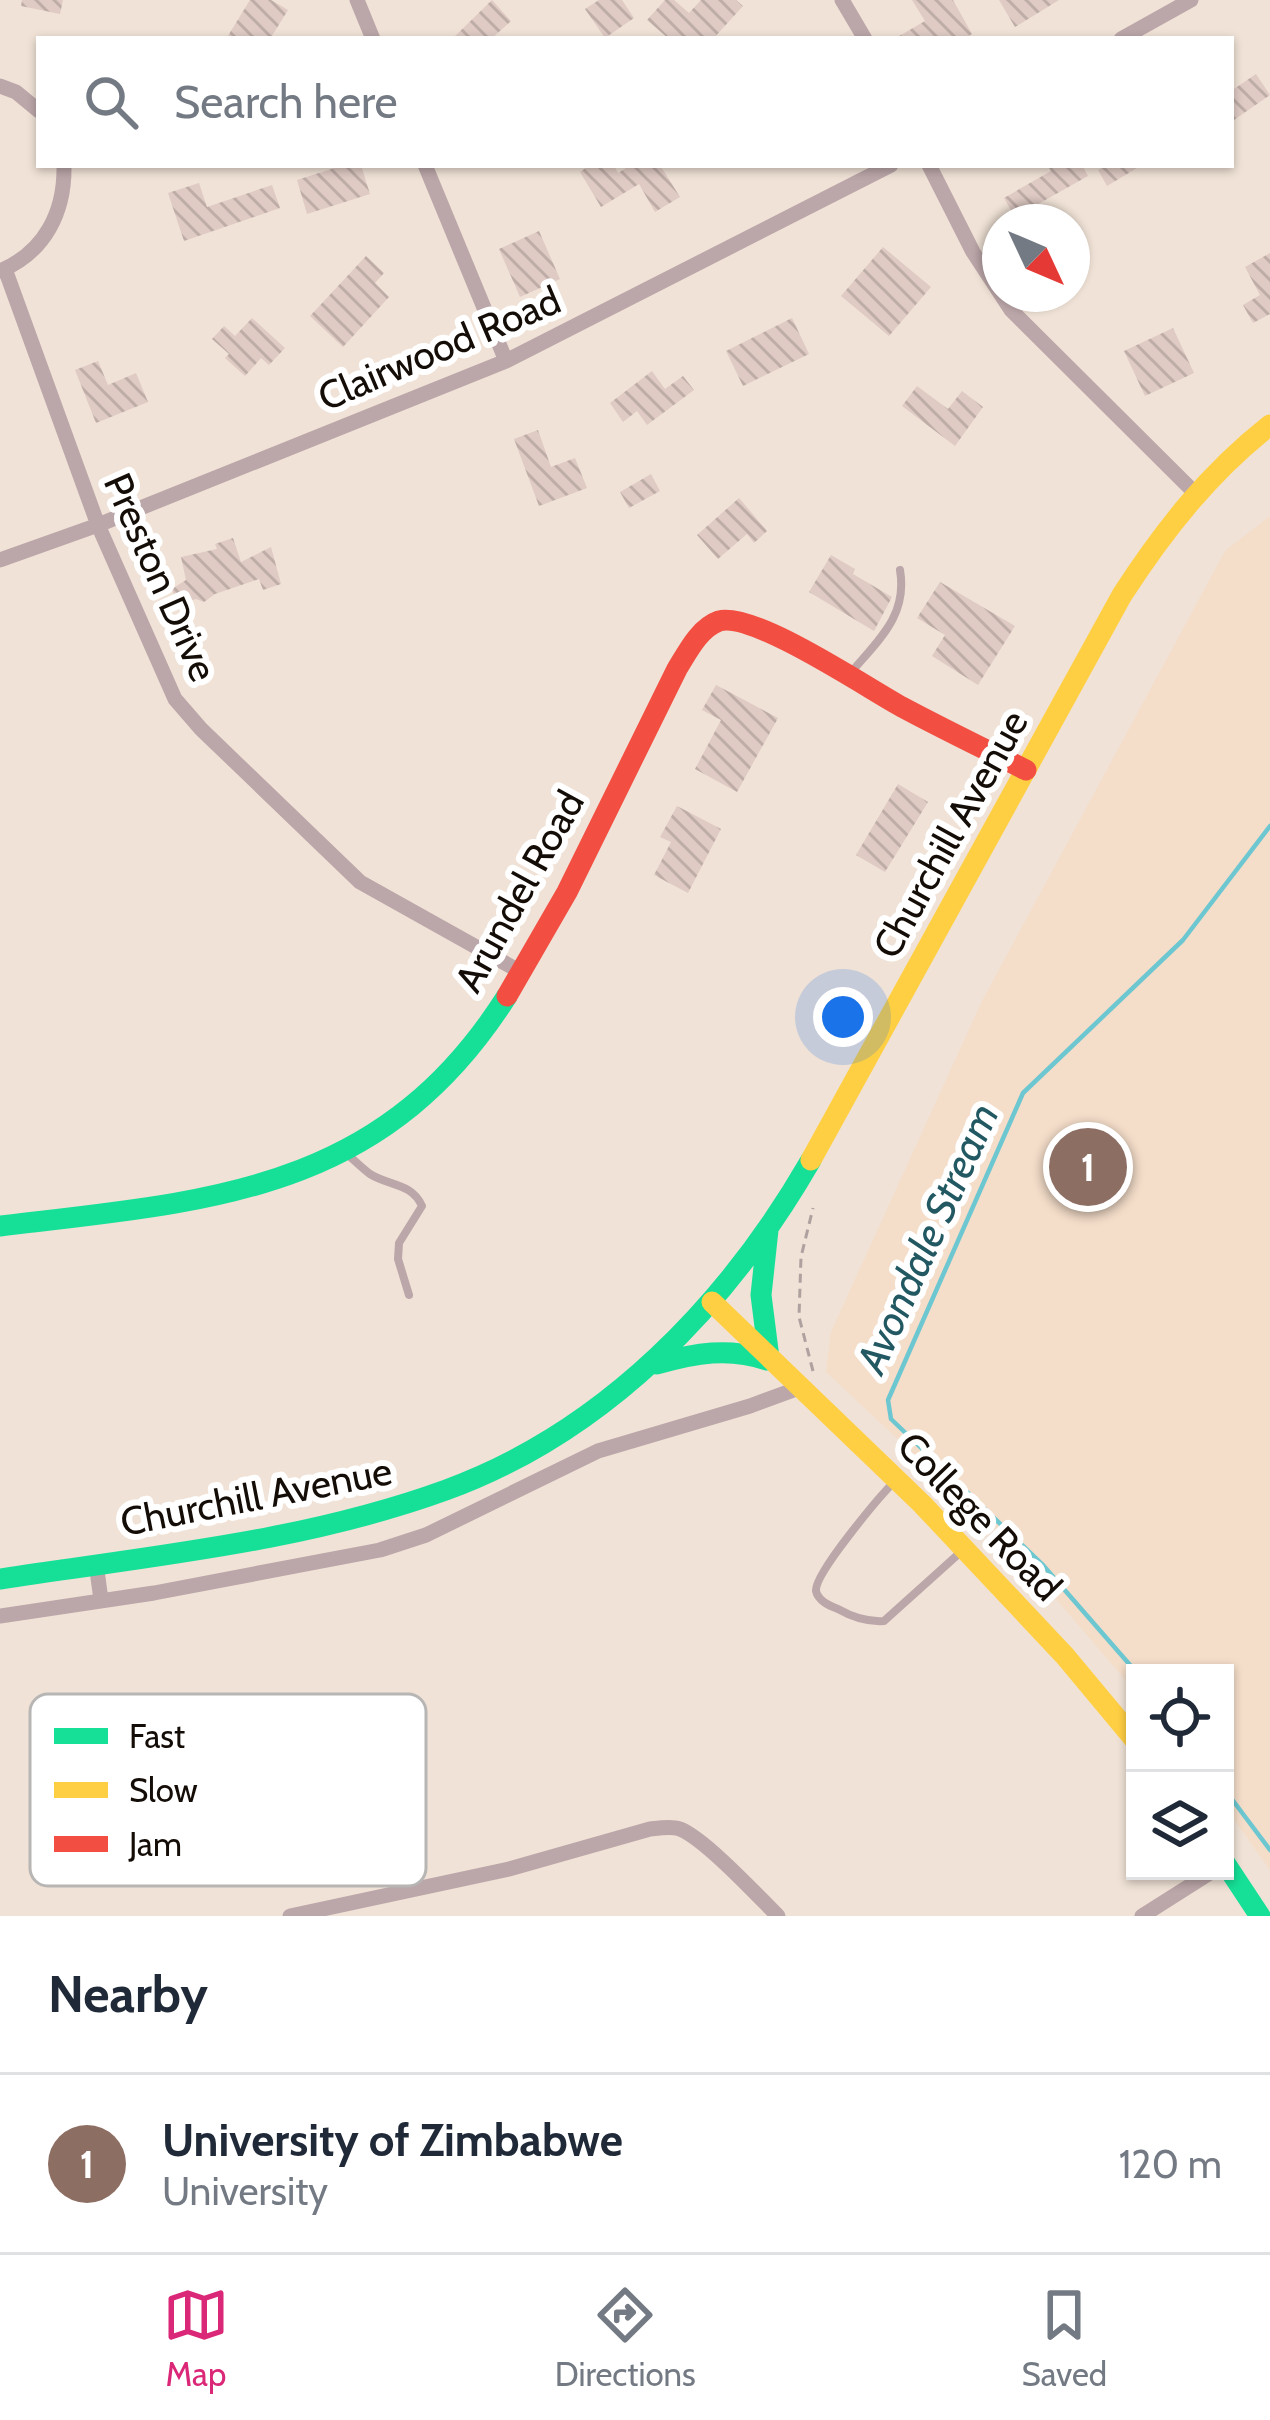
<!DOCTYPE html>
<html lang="en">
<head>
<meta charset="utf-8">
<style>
  :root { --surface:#fff; --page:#f2f2f3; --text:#1f2937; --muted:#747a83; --line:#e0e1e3; --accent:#db2777 }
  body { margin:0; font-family:Cabin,sans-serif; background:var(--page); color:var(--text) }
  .controls { position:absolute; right:36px; bottom:36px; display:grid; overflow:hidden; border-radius:0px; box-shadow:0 3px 9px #0004 }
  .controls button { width:108px; height:108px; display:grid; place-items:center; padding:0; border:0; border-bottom:3px solid var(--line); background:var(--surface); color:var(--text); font:60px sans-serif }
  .compass { position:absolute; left:982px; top:204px; width:108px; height:108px; border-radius:50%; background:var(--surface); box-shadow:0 3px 9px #0004; rotate:134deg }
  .you { position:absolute; left:843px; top:1017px; width:42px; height:42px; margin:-30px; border:9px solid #fff; border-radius:50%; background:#1a73e8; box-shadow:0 0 0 18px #1a73e833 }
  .badge { display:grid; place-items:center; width:78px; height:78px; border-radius:50%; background:var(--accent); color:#fff; font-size:39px; font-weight:700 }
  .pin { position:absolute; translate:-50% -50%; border:6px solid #fff; box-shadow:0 3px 12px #0006 }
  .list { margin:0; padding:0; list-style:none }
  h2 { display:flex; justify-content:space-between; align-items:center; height:156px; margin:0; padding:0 48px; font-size:51px }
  h2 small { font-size:39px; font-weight:400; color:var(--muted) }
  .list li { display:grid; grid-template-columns:78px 1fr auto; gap:36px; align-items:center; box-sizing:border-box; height:180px; padding:0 48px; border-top:3px solid var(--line) }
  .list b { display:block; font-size:45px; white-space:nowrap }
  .list p { margin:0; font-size:39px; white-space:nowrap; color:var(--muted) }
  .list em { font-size:39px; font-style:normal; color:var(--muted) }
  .icon { flex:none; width:66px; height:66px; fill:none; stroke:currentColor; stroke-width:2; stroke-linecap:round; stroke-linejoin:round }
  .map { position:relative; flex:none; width:1270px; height:1916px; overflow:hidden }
  .search { position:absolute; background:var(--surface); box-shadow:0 3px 9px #0004; left:36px; right:36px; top:36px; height:132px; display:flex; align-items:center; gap:30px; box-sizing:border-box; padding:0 42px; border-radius:0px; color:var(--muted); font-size:45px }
  .sheet { height:336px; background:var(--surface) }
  nav { display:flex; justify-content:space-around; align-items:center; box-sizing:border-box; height:168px; border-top:3px solid var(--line); background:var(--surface); font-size:33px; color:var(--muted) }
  nav a { display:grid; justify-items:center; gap:6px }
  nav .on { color:var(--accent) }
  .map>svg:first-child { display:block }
</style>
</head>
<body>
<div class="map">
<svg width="1270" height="1916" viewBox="0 0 1270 1916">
  <defs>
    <pattern id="building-back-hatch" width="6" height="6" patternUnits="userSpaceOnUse" patternTransform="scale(3)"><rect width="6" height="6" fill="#dfcac4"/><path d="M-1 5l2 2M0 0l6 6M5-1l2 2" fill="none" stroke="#beaca7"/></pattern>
  </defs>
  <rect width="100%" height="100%" fill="#f0e2d6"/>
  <!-- built -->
  <path fill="#f4ddc9" d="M1270,516V1870L1225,1807V1673H1135V1691L1002,1536L826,1372L831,1332L982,1001L1225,551Z"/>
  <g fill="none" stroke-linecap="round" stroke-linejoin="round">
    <!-- stream -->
    <path stroke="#6cc7d1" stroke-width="4.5" d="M1137,1673L1042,1564L891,1419L888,1400L1023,1093L1183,940L1270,826
      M1225,1790L1270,1850"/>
  </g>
  <!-- building -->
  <path fill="url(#building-back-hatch)" d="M22,0H63L60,14L21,6Z
    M250,0H271L288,10L270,39H226Z
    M492,0L511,21L491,39H452Z
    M599,0H622L634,18L605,38L585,9Z
    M665,0H674L689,13L701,0H736L743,6L713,39H669L647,20Z
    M912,0H953L972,34L964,39H894L925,21Z
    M999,0H1059L1015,27Z
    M1256,74L1270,95L1231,122V91Z
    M344,165H361L370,194L307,214L297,180Z
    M590,165H614L618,173L631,165H660L680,197L655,212L639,184L601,207L580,172Z
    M1047,165H1082L1088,176L1015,217L1004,198L1051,171Z
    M1107,165H1142L1107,186L1098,170Z
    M199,183L207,207L272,185L280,208L184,241L168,193Z
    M539,231L560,279L520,297L499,249Z
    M883,247L931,287L889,336L841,296Z
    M1270,253V314L1253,323L1243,305L1260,295L1245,267Z
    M366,256L384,273L375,283L389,297L343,347L310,316Z
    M252,318L285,348L269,365L261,358L245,376L225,358L229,354L212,339L224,326L235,336Z
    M792,318L809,354L743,386L726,351Z
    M1173,328L1194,373L1145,396L1124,351Z
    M98,361L108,385L136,373L148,402L96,423L75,370Z
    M652,371L665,389L683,376L694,390L647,425L637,411L623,422L610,403Z
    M917,386L948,409L962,391L983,407L955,446L902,406Z
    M538,430L551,467L575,458L587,488L539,506L514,439Z
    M651,474L660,491L629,508L620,492Z
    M739,498L767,531L754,543L747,534L718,559L697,535Z
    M233,538L241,562L271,547L281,584L263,590L259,579L215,594L204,602L196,599L177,604L172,589L186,580L181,557L217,549L215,544Z
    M831,555L855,569L853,574L892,597L874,631L809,592Z
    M940,582L1015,626L978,685L932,656L945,635L917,618Z
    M716,685L778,718L737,792L695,769L721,720L702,710Z
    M898,784L928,802L885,872L856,855Z
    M677,806L721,829L688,893L654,875L671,842L660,837Z"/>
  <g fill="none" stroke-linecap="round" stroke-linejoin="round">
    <!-- path -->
    <path stroke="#afa19f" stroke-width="3" stroke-dasharray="9 6" stroke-linecap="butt" d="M813,1371L799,1317L801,1257L813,1208"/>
    <!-- lane -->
    <path stroke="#bba6a9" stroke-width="8" d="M849,675C877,641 908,617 900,570
      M346,1153C354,1160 362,1168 370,1174C389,1186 412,1183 422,1206L399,1243L398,1259L409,1295
      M895,1481C880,1496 814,1574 816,1591C818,1601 830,1606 838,1609C852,1617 868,1622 884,1621L963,1550"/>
    <!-- street -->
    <path stroke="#bba6a9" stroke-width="15" d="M357,0L373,39
      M842,0L865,39
      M1121,39L1191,0
      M0,86L16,92L39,111
      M425,165L506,361
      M929,165L973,252L1011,310L1195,493
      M5,269L98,525L175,699L201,729L360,882L521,972
      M0,271C45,252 65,212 64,165
      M0,560L98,525L506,361L891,165
      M96,1563L101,1600
      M0,1616L154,1593L380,1550L426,1535L598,1451L750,1406L799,1388
      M290,1916L509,1869L650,1829C660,1828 671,1826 680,1829C705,1839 757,1895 778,1916
      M1142,1916L1213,1871"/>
    <!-- fast -->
    <path stroke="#16e098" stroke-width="21" d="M0,1226C211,1201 382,1193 507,996
      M768,1230L761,1295L769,1358
      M657,1364C695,1353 729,1347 767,1360
      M0,1579C150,1556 303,1542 446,1490C605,1432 728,1304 811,1160
      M1225,1863L1260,1916"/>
    <!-- slow -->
    <path stroke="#ffcf43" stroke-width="21" d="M811,1160L1122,595C1164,530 1209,473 1270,425
      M712,1302L922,1504L1065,1656L1135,1740"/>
    <!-- jam -->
    <path stroke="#f24e42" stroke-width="21" d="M507,996L567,892L677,669C687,653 699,628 719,621C753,611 867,688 902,707C943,729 985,749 1026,770"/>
  </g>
  <g text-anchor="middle" stroke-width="12" stroke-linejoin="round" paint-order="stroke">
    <!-- street labels -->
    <g font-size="39" fill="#140c06" stroke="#fff">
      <text transform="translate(439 348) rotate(-23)" y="14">Clairwood Road</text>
      <text transform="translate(161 577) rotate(66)" y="14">Preston Drive</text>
      <text transform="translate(950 834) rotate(-61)" y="14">Churchill Avenue</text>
      <text transform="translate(519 891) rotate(-61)" y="14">Arundel Road</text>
      <text transform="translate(256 1496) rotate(-11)" y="14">Churchill Avenue</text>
      <text transform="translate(980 1516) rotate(46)" y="14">College Road</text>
    </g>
    <!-- water labels -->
    <g font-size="42" font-style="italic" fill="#225861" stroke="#fff">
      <text transform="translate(927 1238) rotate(-66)" y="15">Avondale Stream</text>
    </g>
  </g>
  <!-- legend -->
  <rect x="30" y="1694" width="396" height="192" rx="18" fill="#fff" stroke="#b8b6b4" stroke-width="3"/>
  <rect x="54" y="1728" width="54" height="16" fill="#16e098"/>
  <rect x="54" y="1782" width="54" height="16" fill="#ffcf43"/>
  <rect x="54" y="1836" width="54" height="16" fill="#f24e42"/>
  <g font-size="33" fill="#140c06">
    <text x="129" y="1748">Fast</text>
    <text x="129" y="1802">Slow</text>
    <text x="129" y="1856">Jam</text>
  </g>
</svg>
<div class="controls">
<button><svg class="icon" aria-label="locate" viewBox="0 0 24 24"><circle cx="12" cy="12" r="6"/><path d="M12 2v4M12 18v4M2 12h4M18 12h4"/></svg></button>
<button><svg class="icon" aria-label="layers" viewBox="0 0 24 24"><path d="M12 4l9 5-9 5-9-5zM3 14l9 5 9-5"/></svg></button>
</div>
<svg class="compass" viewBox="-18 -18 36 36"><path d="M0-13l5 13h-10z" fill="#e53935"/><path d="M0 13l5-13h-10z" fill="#747a83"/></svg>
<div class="you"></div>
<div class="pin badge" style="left:1088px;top:1167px;background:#8d6e63">1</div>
<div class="search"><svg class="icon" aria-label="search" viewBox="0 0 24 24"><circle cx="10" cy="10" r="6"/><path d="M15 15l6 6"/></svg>Search here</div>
</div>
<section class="sheet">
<h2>Nearby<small></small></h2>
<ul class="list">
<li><span class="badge" style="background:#8d6e63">1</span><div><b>University of Zimbabwe</b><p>University</p></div><em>120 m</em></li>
</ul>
</section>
<nav>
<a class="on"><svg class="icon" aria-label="map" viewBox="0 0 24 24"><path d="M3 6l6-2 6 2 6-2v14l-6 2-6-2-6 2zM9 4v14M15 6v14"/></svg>Map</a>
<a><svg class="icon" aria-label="directions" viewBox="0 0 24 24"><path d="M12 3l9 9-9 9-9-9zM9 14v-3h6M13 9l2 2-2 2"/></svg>Directions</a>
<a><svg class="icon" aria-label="saved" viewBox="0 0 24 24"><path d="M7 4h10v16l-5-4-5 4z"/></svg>Saved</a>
</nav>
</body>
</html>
